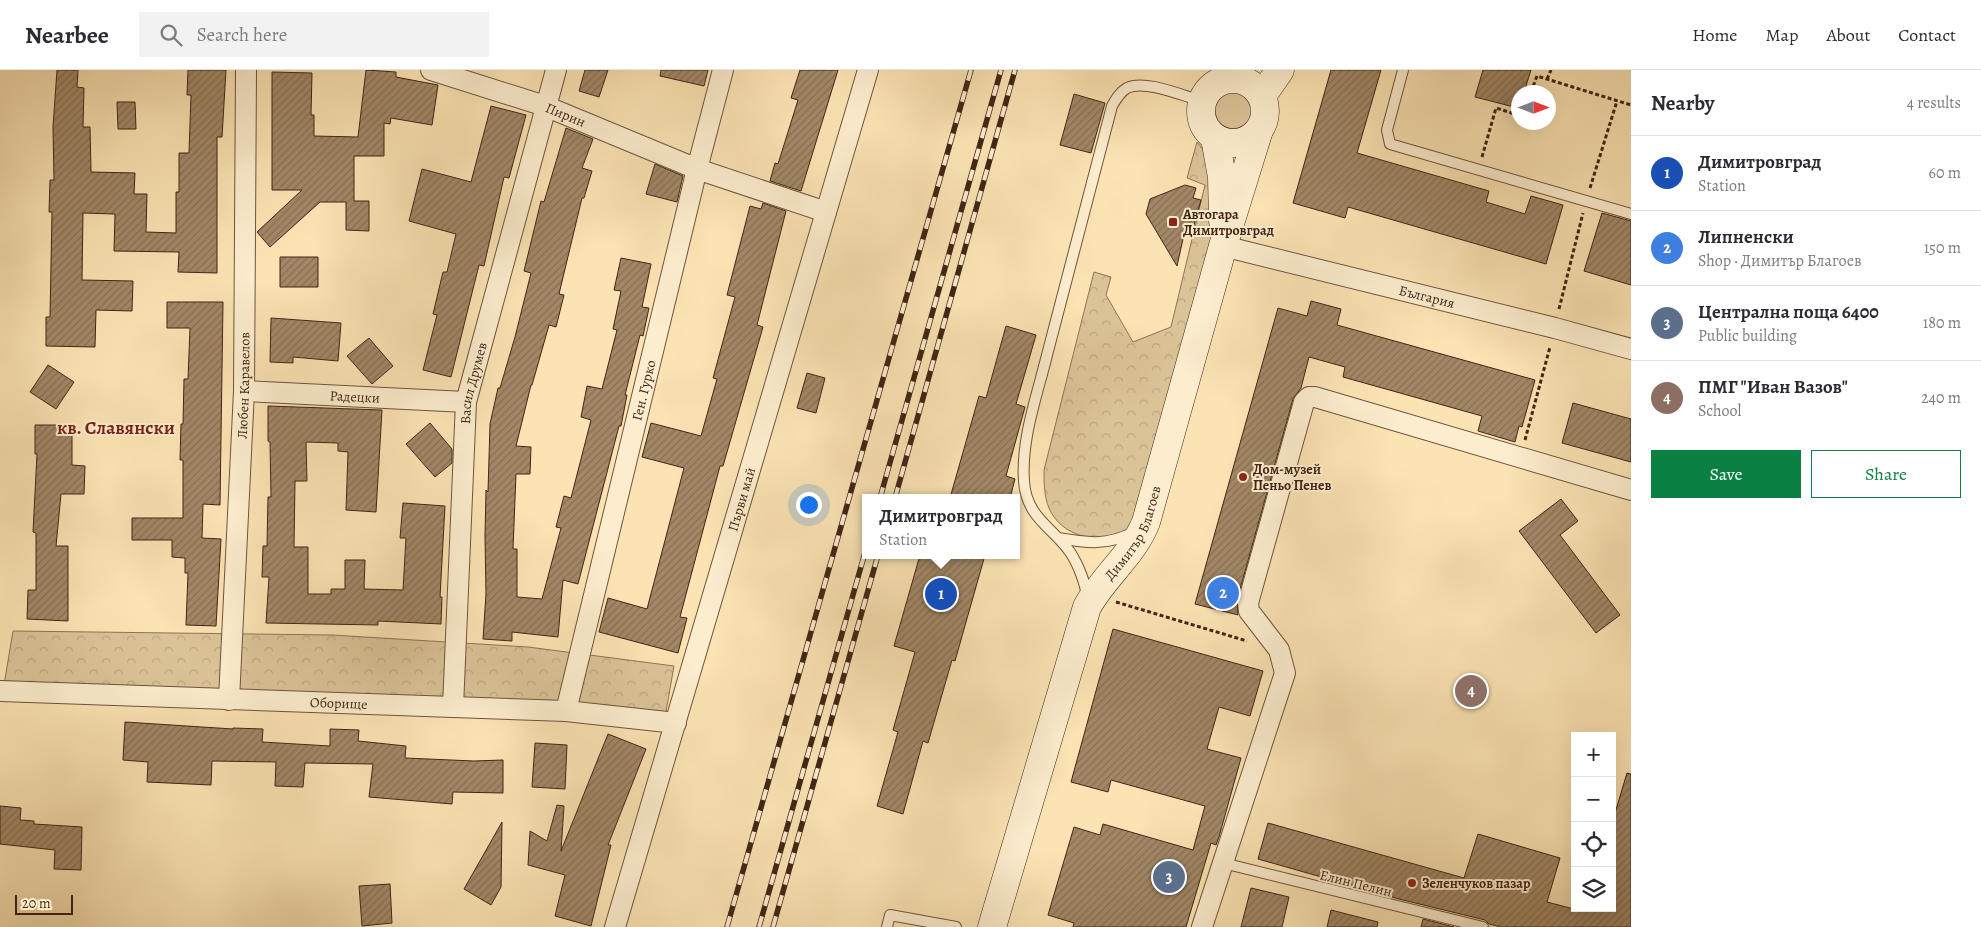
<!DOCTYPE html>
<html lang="en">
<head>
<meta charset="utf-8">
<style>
  :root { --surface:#fff; --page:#f2f2f3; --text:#2b2b33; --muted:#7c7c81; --line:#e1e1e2; --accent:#0b8043 }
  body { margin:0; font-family:Alegreya,serif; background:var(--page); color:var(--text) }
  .controls { position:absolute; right:15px; bottom:15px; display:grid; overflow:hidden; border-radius:0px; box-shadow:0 5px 20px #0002 }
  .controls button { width:45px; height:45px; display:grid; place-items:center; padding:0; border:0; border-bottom:1px solid var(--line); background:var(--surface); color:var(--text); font:25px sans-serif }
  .compass { position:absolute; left:1511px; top:15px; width:45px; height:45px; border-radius:50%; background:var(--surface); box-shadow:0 5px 20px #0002; rotate:90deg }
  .scale { position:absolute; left:15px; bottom:12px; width:58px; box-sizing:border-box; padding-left:5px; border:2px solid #412515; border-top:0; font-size:14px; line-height:18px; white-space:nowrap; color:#412515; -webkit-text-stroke:4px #fcedce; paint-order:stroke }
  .you { position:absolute; left:808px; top:434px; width:18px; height:18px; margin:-12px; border:4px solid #fff; border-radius:50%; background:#1a73e8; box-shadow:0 0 0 8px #1a73e833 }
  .badge { display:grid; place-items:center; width:32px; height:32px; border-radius:50%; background:var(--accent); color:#fff; font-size:16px; font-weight:700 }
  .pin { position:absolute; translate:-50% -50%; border:2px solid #fff; box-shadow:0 1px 5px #0006 }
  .popup { position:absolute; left:862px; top:424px; width:158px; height:65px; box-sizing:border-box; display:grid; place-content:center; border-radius:0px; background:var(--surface); filter:drop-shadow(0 1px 4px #0005); font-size:16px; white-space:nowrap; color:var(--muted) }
  .popup b { font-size:19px; color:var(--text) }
  .popup::after { content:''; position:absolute; left:50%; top:100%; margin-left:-10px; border:10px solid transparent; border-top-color:var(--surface) }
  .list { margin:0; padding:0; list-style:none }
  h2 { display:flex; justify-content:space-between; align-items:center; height:65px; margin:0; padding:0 20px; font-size:21px }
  h2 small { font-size:16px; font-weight:400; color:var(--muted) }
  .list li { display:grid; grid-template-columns:32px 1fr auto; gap:15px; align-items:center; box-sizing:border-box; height:75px; padding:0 20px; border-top:1px solid var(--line) }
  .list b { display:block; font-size:19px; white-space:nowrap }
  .list p { margin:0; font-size:16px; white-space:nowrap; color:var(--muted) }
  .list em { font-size:16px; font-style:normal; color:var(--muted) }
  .actions { display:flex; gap:10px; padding:15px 20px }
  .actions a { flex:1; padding:11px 0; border:1px solid var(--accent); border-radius:0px; text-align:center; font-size:18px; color:var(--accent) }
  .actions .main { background:var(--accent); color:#fff }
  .icon { flex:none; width:28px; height:28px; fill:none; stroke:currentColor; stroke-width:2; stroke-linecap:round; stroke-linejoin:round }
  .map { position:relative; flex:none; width:1631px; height:857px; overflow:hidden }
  header { display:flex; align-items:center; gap:30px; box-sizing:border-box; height:70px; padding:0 25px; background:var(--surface); border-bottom:1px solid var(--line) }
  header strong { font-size:24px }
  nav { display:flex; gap:28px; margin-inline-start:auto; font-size:18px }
  .search { width:350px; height:45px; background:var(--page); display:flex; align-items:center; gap:12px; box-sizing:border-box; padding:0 18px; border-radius:0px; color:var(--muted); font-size:19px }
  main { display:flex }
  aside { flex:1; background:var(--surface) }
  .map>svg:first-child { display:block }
</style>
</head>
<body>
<header>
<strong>Nearbee</strong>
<div class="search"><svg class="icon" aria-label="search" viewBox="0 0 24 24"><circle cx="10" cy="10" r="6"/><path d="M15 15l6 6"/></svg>Search here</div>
<nav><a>Home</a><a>Map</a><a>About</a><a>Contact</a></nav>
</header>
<main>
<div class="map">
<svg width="1631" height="857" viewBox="0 0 1631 857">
  <defs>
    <pattern id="forest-crowns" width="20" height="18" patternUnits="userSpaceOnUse" patternTransform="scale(1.25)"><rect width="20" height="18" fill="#dbc398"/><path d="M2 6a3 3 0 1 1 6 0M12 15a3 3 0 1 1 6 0" fill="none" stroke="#bda782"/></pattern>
    <pattern id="building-hatch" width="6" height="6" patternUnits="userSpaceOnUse" patternTransform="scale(1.25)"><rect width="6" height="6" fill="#a28867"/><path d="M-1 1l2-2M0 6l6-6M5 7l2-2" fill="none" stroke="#866f54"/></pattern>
  </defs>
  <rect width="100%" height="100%" fill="#fbe3b3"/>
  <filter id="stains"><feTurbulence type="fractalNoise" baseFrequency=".004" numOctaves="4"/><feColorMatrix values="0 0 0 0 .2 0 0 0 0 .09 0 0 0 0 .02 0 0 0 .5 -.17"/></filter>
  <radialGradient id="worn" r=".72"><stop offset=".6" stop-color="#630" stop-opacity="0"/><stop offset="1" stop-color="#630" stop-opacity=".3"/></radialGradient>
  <!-- grass -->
  <path fill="#dbc398" stroke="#8e7456" d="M1215 40a19 19 0 1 1 38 0a19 19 0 1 1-38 0Z"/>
  <!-- forest -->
  <path fill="url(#forest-crowns)" stroke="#8e7456" d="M1197,72L1211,90L1214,157L1137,449C1134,453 1130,458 1126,460C1100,476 1061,467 1049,438C1044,426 1044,413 1044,400L1094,202L1111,207L1106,225L1133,272L1171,257L1205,115L1187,108Z
    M13,561L332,565L528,577L674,596L664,653L3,621Z"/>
  <!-- building -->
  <path fill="url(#building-hatch)" stroke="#412515" d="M57,0H78L77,17L84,18L83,57H90L91,102L135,103L134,124H147L146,162L176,163V122H179V83H189L191,25H187L188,0H226L222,67H217V203L178,202L179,182L114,181L115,144L83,143L82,210L133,211L132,241L96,240L95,277L46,276V247H50L52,142H49L50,110H54L53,57Z
    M366,0L396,2V7L438,15L432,55L391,48L390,54L384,53V86H354V131H369V161L346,160V132H320L270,177L257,162L302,120H272V2L312,3L311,45H314V66L358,67Z
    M585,0H608L599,27L579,21Z
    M661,0H708L704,16L660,6Z
    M800,0H838L801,121L770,111L775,93L778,94L798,30L791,28Z
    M1331,0H1381L1357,83L1489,121L1486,132L1525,144L1531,126L1563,135L1546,194L1348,137L1345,148L1293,133Z
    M1483,0H1531L1524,22H1518V38L1475,27Z
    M1074,24L1105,33L1091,83L1060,75Z
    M117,32H135L136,59H118Z
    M491,36L526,45L509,108L504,107L484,196L479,195L451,307L423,300L437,245L433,244L443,202H447L456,164L409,151L422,99L471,112Z
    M566,58L593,69L582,98L592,101L584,128H582L559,224L564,225L556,257L549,255L532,315H531L516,376L531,377L530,404H516L513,479H517V527L542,529L561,458L556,457L564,426L571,428L591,350L581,347L587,316L602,319L617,260L613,259L621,221L614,220L621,188L651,194L642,237L649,238L643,266L640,265L625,325H627L621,356H619L578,514L563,510L558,567L512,562V571L483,569L486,524L485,466L486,420L488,422L490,354L498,318H500L515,267L531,203L524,201L541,131L544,132Z
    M655,94L683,106L677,132L646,124Z
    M1185,115L1196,118L1193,128L1201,130L1192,162L1185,160L1177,196L1146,144L1150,129Z
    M763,133L786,141L757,255L763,257L723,396H720L680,547L687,548L678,583L599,562L608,528L647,539L684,398L642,387L651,353L701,366L717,309L713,308L735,227L727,225L750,136L761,139Z
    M1602,143L1631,151V215L1584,201Z
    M280,187H318V217H280Z
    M1311,231L1341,239L1337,255L1535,310L1522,357L1519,356L1515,372L1478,361L1482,346L1343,307L1345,297L1309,287L1301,318L1293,329L1237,530L1238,545L1195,534L1278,238L1307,246Z
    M167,232H223L220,435L203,434L202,468L221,469L216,556L186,555L188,503H185V488L172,487V470H132V448H183V390H180L181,354H183L184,309H188L190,258H167Z
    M271,248L341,253L338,291L293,287V293L270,292Z
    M1006,256L1036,265L1016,334L1025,337L1006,406L1015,409L1010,428H950L979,326L986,328Z
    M369,268L393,296L372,314L347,286Z
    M48,295L74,312L56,339L30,322Z
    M807,303L825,308L816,343L797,338Z
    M1573,333L1631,349V392L1562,373Z
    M268,336L382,340L376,442L346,440L348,382L338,381V373L306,372L307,411H295L294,477H308V524H331V519H345V490H365L364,519L403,520L406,468H400L403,433L445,436L440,527H442L441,554L378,551V555L266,553L269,507H262L263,476H267L268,427H271L270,372L268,371Z
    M430,353L452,379V393L435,407L406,374Z
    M35,355H72V395L85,396L84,424H61L56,476H68V551L27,549L28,520H36V463L33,462L37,384H35Z
    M1561,429L1578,451L1560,465L1620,545L1596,563L1519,461Z
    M920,485H985L955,591L952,590L928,673L923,671L903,744L877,736L898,662L893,660L915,582L894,576Z
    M1113,559L1263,601L1250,646L1219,637L1207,679L1241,688L1219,767L1216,775L1211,773L1186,857H1073L1074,853L1048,845L1074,757L1100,765L1103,754L1193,780L1205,736L1111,710L1108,722L1071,712Z
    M125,652L233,659V658L263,659L262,672L330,676V659L359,660L358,671L406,676L405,688L474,691L503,690V723L453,722L452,734L369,727L373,694L305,693L303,717L275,716L276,692L212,691L211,715L147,712L148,692L123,690Z
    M608,664L646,679L608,775H611L591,856L555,846L565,805L528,795L530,761L547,771L557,735L564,736L561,781Z
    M535,673L567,675L565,719L532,717Z
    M1627,703L1631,704V857H1501L1489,854L1485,850L1399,829L1258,789L1268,753L1464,808L1478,764L1560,788L1547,832L1570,838H1612V753Z
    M0,736L21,738L20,750L34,751V754L82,757L81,800L54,799L55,780L0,774Z
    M502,752L501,817L491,835L464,819Z
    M390,814L392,853L362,856L359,816Z
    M1251,818L1289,827L1282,857H1241Z
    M1331,840L1378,852L1377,857H1327Z
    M1423,849L1454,857H1421Z"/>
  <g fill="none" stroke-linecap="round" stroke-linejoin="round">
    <defs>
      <path id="lane" d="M1403,0L1387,60L1390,74L1631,144
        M1058,468C1087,473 1107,476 1134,462
        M1087,528C1086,514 1078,494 1070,482C1052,457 1026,447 1024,411C1021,369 1037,326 1047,285C1068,202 1090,119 1112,36C1116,29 1120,22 1127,18C1145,9 1183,26 1202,31
        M1223,793L1483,857
        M887,857L890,845L956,857"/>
      <g id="street">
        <path id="s1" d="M431,0L545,36L697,99L826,142"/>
        <path id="s2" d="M1223,176L1555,258L1631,279"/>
        <path id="s3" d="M244,321L466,332"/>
        <path id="s4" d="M0,621L566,641L676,653"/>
        <path id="s5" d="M229,630L244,321L246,0"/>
        <path id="s6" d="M453,637L466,332L556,0"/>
        <path id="s7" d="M566,641L697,99L723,0"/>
        <path id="s8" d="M615,857L868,0"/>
        <path d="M1202,857L1285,603L1279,580L1249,541L1248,533L1304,332L1309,327H1315L1631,420"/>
      </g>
      <g id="secondary">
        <circle cx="1233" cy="41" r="32"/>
        <path d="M1262,26L1280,0"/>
        <path d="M1215,68L1222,107L1223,151"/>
        <path id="s9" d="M992,857L1087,537C1104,506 1133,485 1146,452L1223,176L1259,60"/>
      </g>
    </defs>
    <!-- lane casing -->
    <use href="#lane" stroke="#70543c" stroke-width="12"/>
    <!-- street casing -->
    <use href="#street" stroke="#70543c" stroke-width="22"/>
    <!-- secondary casing -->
    <use href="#secondary" stroke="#412515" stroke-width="29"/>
    <!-- path -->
    <path stroke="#412515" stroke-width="3" stroke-dasharray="4 2.5" stroke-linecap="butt" d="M1547,9L1551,0
      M1531,22L1537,6L1631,35
      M1482,87L1496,38L1518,45
      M1590,118L1617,31
      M1559,239L1583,143
      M1525,370L1550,277
      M1116,532L1247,571"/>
    <!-- lane -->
    <use href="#lane" stroke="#fcedce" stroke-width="10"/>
    <!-- street -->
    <use href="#street" stroke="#fcedce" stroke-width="20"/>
    <!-- secondary -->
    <use href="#secondary" stroke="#fcedce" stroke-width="28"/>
    <defs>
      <path id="rail" d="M880,428L1001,0
        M895,428L1015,0
        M727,857L971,0
        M759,857L866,479
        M773,857L878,485"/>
    </defs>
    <!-- rail casing -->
    <use href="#rail" stroke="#412515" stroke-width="5.5"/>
    <!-- rail -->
    <use href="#rail" stroke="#fcedce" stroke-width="4" stroke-dasharray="11" stroke-linecap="butt"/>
  </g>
  <!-- markers -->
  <g fill="#8f2418" stroke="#fcedce" stroke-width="2">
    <rect x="1168" y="147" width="10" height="10" rx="2.5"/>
    <circle cx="1243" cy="407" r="5"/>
    <circle cx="1412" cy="813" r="5"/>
  </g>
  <g text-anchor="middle" stroke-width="4" stroke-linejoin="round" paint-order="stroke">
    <!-- street labels -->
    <g font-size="14" fill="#412515" stroke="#fcedce">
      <text dy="5" stroke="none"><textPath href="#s1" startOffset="142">Пирин</textPath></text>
      <text dy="5" stroke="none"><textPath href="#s2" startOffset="210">България</textPath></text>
      <text dy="5" stroke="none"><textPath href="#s6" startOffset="325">Васил Друмев</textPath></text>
      <text dy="5" stroke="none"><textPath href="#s5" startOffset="315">Любен Каравелов</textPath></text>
      <text dy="5" stroke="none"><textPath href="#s7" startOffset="330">Ген. Гурко</textPath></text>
      <text dy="5" stroke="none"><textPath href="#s3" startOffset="111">Радецки</textPath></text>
      <text dy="5" stroke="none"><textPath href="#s8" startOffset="446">Първи май</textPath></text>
      <text dy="5" stroke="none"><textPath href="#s9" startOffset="422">Димитър Благоев</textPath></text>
      <text dy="5" stroke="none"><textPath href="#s4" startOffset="339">Оборище</textPath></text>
      <text transform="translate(1356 813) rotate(14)" y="5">Елин Пелин</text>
    </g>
    <!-- poi labels -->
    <g font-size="14" font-weight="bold" fill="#412515" stroke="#fcedce" text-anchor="start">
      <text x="1183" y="149">Автогара<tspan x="1183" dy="16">Димитровград</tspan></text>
      <text x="1253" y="404">Дом-музей<tspan x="1253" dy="16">Пеньо Пенев</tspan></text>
      <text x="1422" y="818">Зеленчуков пазар</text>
    </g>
    <!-- district labels -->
    <g font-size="19" font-weight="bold" fill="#7a1f14" stroke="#fcedce">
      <text x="116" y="364">кв. Славянски</text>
    </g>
  </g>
  <rect width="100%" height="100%" filter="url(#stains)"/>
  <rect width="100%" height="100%" fill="url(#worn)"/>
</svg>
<div class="controls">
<button>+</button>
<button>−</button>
<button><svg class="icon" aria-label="locate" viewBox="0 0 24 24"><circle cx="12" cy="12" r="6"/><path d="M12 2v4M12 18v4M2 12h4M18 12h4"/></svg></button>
<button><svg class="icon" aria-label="layers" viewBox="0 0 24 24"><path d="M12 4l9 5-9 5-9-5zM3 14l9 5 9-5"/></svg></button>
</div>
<svg class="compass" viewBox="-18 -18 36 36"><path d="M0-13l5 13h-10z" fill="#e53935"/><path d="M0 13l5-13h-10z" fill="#7c7c81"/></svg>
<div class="scale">20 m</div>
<div class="you"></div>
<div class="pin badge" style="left:941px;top:524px;background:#1a4fb4">1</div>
<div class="popup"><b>Димитровград</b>Station</div>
<div class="pin badge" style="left:1223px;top:523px;background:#3f7fe0">2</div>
<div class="pin badge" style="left:1169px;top:807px;background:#5c6f8a">3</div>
<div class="pin badge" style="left:1471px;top:621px;background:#8d6e63">4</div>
</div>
<aside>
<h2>Nearby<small>4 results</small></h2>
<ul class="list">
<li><span class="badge" style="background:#1a4fb4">1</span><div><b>Димитровград</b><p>Station</p></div><em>60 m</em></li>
<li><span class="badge" style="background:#3f7fe0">2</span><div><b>Липненски</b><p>Shop · Димитър Благоев</p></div><em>150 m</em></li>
<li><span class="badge" style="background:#5c6f8a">3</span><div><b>Централна поща 6400</b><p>Public building</p></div><em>180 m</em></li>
<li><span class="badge" style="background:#8d6e63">4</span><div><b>ПМГ &quot;Иван Вазов&quot;</b><p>School</p></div><em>240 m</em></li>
</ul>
<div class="actions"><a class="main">Save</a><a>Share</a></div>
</aside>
</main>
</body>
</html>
